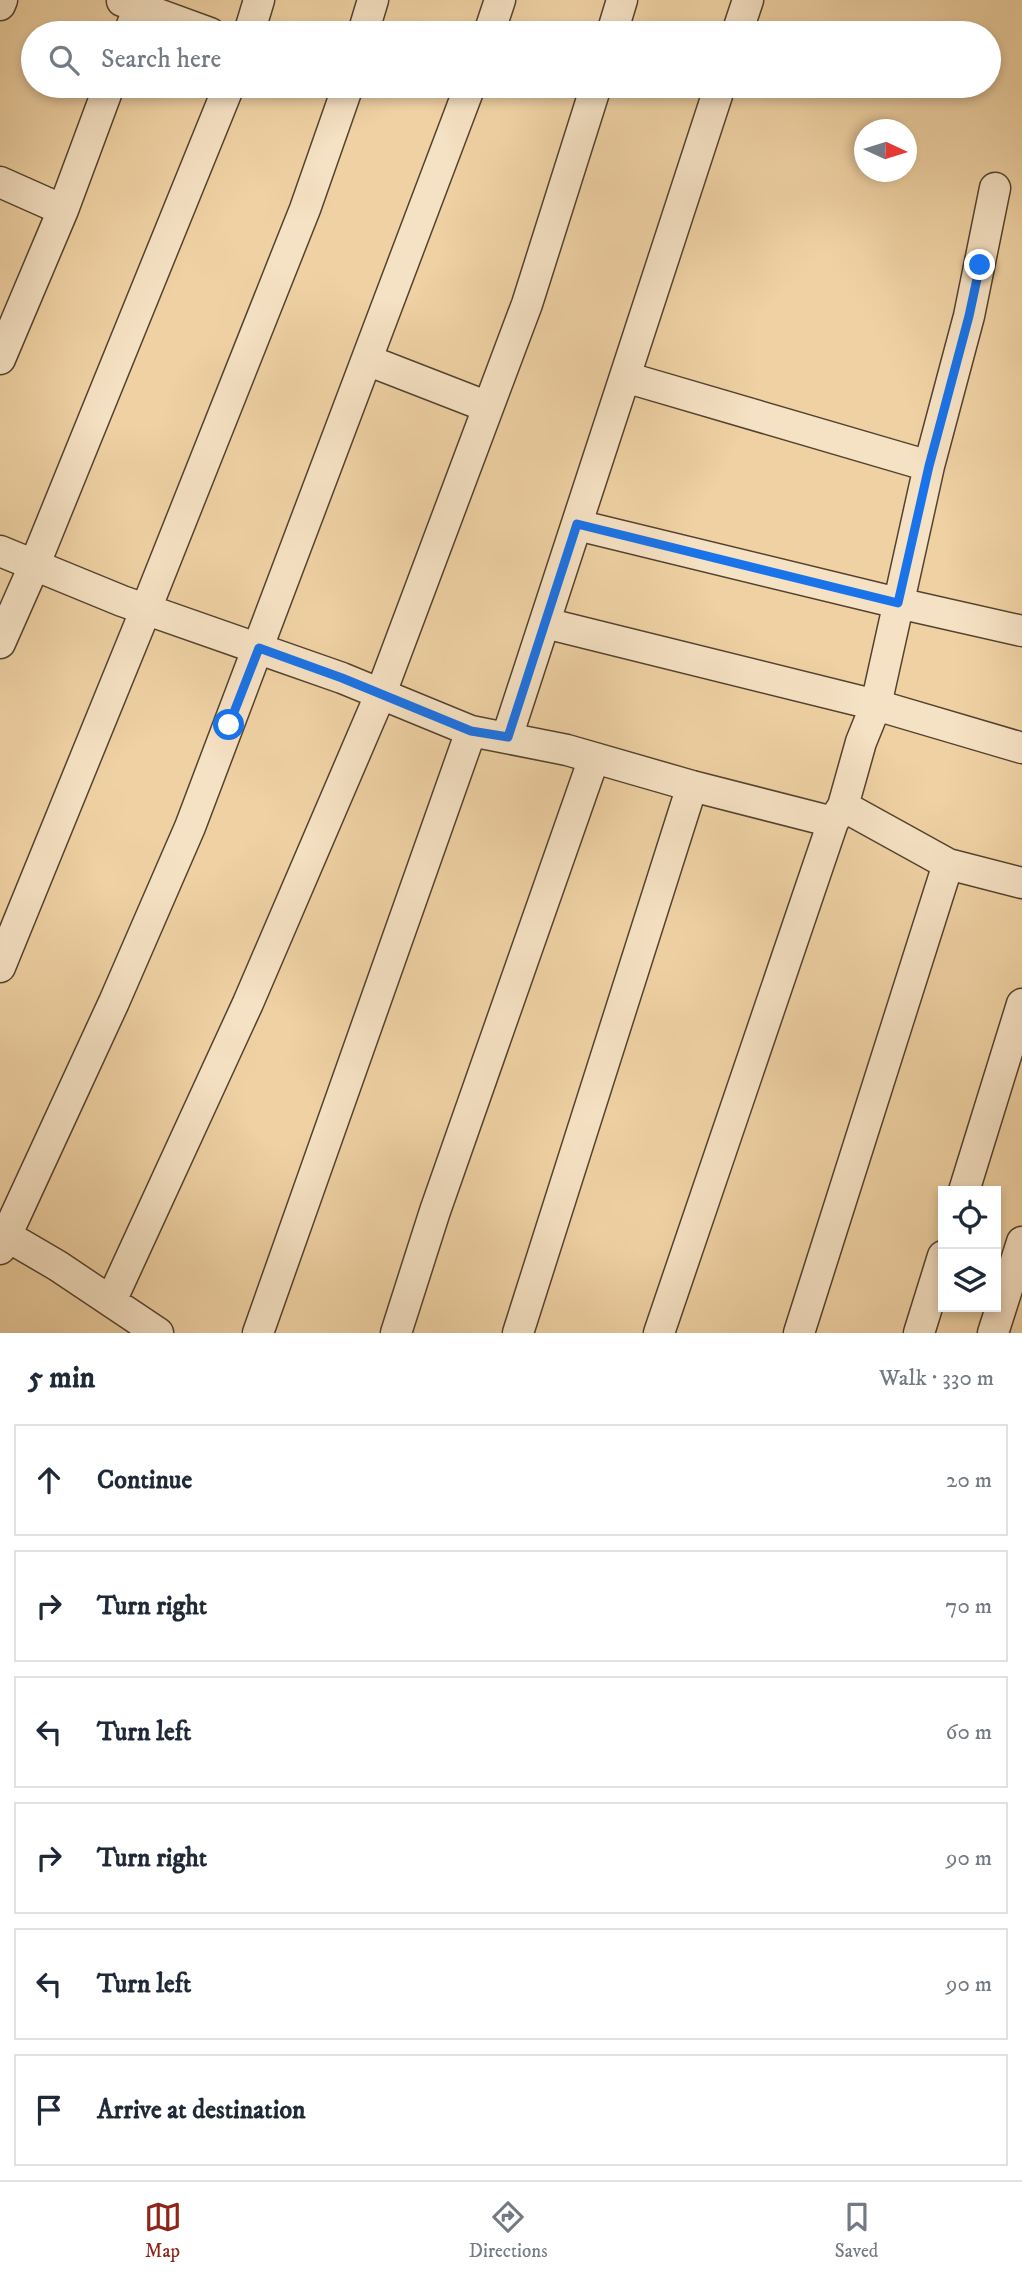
<!DOCTYPE html>
<html lang="en">
<head>
<meta charset="utf-8">
<style>
  :root { --surface:#fff; --page:#f6f6f7; --text:#1f2937; --muted:#747a83; --line:#e0e1e3; --accent:#8f2418 }
  body { margin:0; font-family:"IM FELL DW Pica",serif; background:var(--page); color:var(--text) }
  .controls { position:absolute; right:21px; bottom:21px; display:grid; overflow:hidden; border-radius:0px; box-shadow:0 4px 10px #0003 }
  .controls button { width:63px; height:63px; display:grid; place-items:center; padding:0; border:0; border-bottom:2px solid var(--line); background:var(--surface); color:var(--text); font:35px sans-serif }
  .compass { position:absolute; left:854px; top:119px; width:63px; height:63px; border-radius:50%; background:var(--surface); box-shadow:0 4px 10px #0003; rotate:94deg }
  .stop { position:absolute; width:21px; height:21px; margin:-16px; border:5px solid #1a73e8; border-radius:50%; background:#fff }
  .stop.end { background:#1a73e8; border-color:#fff; box-shadow:0 2px 7px #0008 }
  .list { margin:0; padding:0; list-style:none }
  h2 { display:flex; justify-content:space-between; align-items:center; height:91px; margin:0; padding:0 28px; font-size:30px }
  h2 small { font-size:23px; font-weight:400; color:var(--muted) }
  .list li { display:grid; grid-template-columns:46px 1fr auto; gap:21px; align-items:center; box-sizing:border-box; height:112px; margin:0 14px 14px; padding:0 14px; border:2px solid var(--line); border-radius:0px }
  .list b { display:block; font-size:26px; white-space:nowrap }
  .list em { font-size:23px; font-style:normal; color:var(--muted) }
  .icon { flex:none; width:38px; height:38px; fill:none; stroke:currentColor; stroke-width:2; stroke-linecap:round; stroke-linejoin:round }
  .map { position:relative; flex:none; width:1022px; height:1333px; overflow:hidden }
  .search { position:absolute; background:var(--surface); box-shadow:0 4px 10px #0003; left:21px; right:21px; top:21px; height:77px; display:flex; align-items:center; gap:18px; box-sizing:border-box; padding:0 24px; border-radius:38px; color:var(--muted); font-size:26px }
  .sheet { height:847px; background:var(--surface) }
  nav { display:flex; justify-content:space-around; align-items:center; box-sizing:border-box; height:98px; border-top:2px solid var(--line); background:var(--surface); font-size:19px; color:var(--muted) }
  nav a { display:grid; justify-items:center; gap:4px }
  nav .on { color:var(--accent) }
  .map>svg:first-child { display:block }
</style>
</head>
<body>
<div class="map">
<svg width="1022" height="1333" viewBox="0 0 1022 1333">
  <rect width="100%" height="100%" fill="#efd1a3"/>
  <filter id="stains"><feTurbulence type="fractalNoise" baseFrequency=".00286" numOctaves="4"/><feColorMatrix values="0 0 0 0 .2 0 0 0 0 .09 0 0 0 0 .02 0 0 0 .5 -.17"/></filter>
  <radialGradient id="worn" r=".72"><stop offset=".6" stop-color="#630" stop-opacity="0"/><stop offset="1" stop-color="#630" stop-opacity=".3"/></radialGradient>
  <g fill="none" stroke-linecap="round" stroke-linejoin="round">
    <defs>
      <path id="minor" d="M122,1L210,33
        M0,5L2,0
        M129,33L139,7
        M249,33L259,0
        M363,33L373,0
        M489,33L500,0
        M612,33L622,0
        M737,33L748,0
        M0,182L63,210L109,86
        M0,359L63,210
        M367,360L488,407
        M625,377L929,466
        M577,525L898,603L1022,631
        M0,551L122,601L342,678L471,731L567,750L692,786L833,822L843,806L861,742L876,705L929,466L969,316L995,188
        M545,623L876,705L1022,748
        M0,643L34,566L229,86
        M507,737L720,86
        M843,806L948,864L1022,883
        M0,967L146,609L305,209L348,86
        M964,1191L1022,1004
        M0,1232L58,1266L158,1333
        M0,1249L114,1002L190,827L470,86
        M111,1301L248,1003L381,693L527,304L596,86
        M258,1333L471,731
        M396,1333L435,1211L594,758
        M518,1333L692,786
        M659,1333L833,822
        M799,1333L948,864
        M919,1333L943,1256
        M993,1333L1022,1242"/>
    </defs>
    <!-- minor casing -->
    <use href="#minor" stroke="#544230" stroke-width="33"/>
    <!-- minor -->
    <use href="#minor" stroke="#f5e1c3" stroke-width="30"/>
  </g>
  <g fill="none" stroke-linecap="round" stroke-linejoin="round">
    <!-- route -->
    <path stroke="#1a73e8" stroke-width="9" d="M229,725L259,648L342,678L471,731L508,737L577,524L898,603L929,466L969,316L980,265"/>
  </g>
  <rect width="100%" height="100%" filter="url(#stains)"/>
  <rect width="100%" height="100%" fill="url(#worn)"/>
</svg>
<div class="controls">
<button><svg class="icon" aria-label="locate" viewBox="0 0 24 24"><circle cx="12" cy="12" r="6"/><path d="M12 2v4M12 18v4M2 12h4M18 12h4"/></svg></button>
<button><svg class="icon" aria-label="layers" viewBox="0 0 24 24"><path d="M12 4l9 5-9 5-9-5zM3 14l9 5 9-5"/></svg></button>
</div>
<svg class="compass" viewBox="-18 -18 36 36"><path d="M0-13l5 13h-10z" fill="#e53935"/><path d="M0 13l5-13h-10z" fill="#747a83"/></svg>
<div class="stop" style="left:229px;top:725px"></div>
<div class="stop end" style="left:980px;top:265px"></div>
<div class="search"><svg class="icon" aria-label="search" viewBox="0 0 24 24"><circle cx="10" cy="10" r="6"/><path d="M15 15l6 6"/></svg>Search here</div>
</div>
<section class="sheet">
<h2>5 min<small>Walk · 330 m</small></h2>
<ul class="list">
<li><svg class="icon" aria-label="ahead" viewBox="0 0 24 24"><path d="M12 20V5M6 11l6-6 6 6"/></svg><div><b>Continue</b></div><em>20 m</em></li>
<li><svg class="icon" aria-label="right" viewBox="0 0 24 24"><path d="M7 20v-9h11M14 6l5 5-5 5"/></svg><div><b>Turn right</b></div><em>70 m</em></li>
<li><svg class="icon" aria-label="left" viewBox="0 0 24 24"><path d="M17 20v-9H6M10 6l-5 5 5 5"/></svg><div><b>Turn left</b></div><em>60 m</em></li>
<li><svg class="icon" aria-label="right" viewBox="0 0 24 24"><path d="M7 20v-9h11M14 6l5 5-5 5"/></svg><div><b>Turn right</b></div><em>90 m</em></li>
<li><svg class="icon" aria-label="left" viewBox="0 0 24 24"><path d="M17 20v-9H6M10 6l-5 5 5 5"/></svg><div><b>Turn left</b></div><em>90 m</em></li>
<li><svg class="icon" aria-label="arrive" viewBox="0 0 24 24"><path d="M6 21V4h12l-3 4 3 4H6"/></svg><div><b>Arrive at destination</b></div></li>
</ul>
</section>
<nav>
<a class="on"><svg class="icon" aria-label="map" viewBox="0 0 24 24"><path d="M3 6l6-2 6 2 6-2v14l-6 2-6-2-6 2zM9 4v14M15 6v14"/></svg>Map</a>
<a><svg class="icon" aria-label="directions" viewBox="0 0 24 24"><path d="M12 3l9 9-9 9-9-9zM9 14v-3h6M13 9l2 2-2 2"/></svg>Directions</a>
<a><svg class="icon" aria-label="saved" viewBox="0 0 24 24"><path d="M7 4h10v16l-5-4-5 4z"/></svg>Saved</a>
</nav>
</body>
</html>
